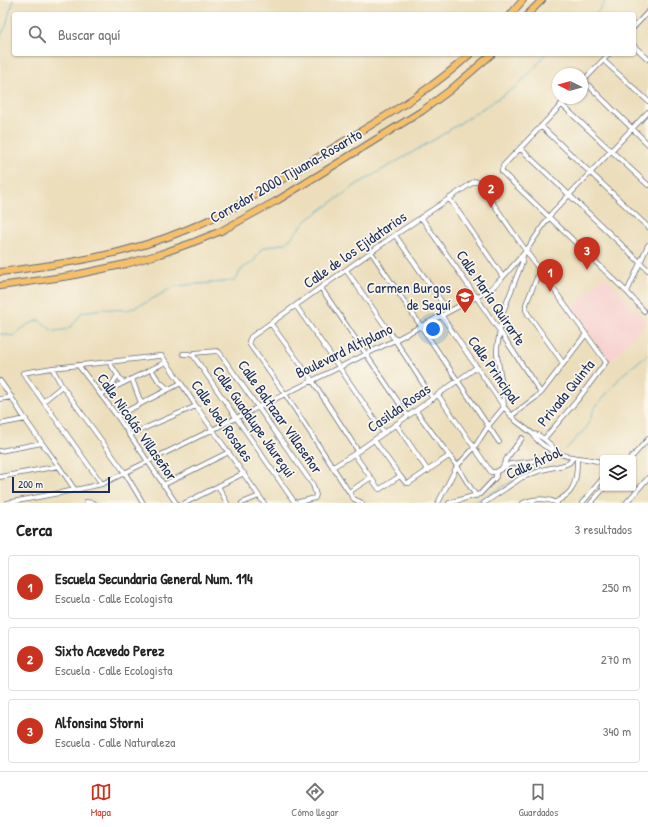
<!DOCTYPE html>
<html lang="es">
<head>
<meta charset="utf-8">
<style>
  :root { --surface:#fff; --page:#f6f6f6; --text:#222; --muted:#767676; --line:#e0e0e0; --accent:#c8321e }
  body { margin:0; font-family:"Patrick Hand",sans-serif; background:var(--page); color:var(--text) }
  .controls { position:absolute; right:12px; bottom:12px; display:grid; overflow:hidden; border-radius:4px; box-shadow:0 1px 3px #0004 }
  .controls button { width:36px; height:36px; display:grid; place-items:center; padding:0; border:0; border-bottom:1px solid var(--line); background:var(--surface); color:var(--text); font:20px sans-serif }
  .compass { position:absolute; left:552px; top:68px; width:36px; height:36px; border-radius:50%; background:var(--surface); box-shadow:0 1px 3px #0004; rotate:275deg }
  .scale { position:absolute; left:12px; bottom:10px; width:98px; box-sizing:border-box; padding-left:4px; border:2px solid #1b2f5e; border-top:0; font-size:11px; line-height:14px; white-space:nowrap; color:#1b2f5e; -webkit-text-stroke:3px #fbf7ec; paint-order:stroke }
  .you { position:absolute; left:433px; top:329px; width:14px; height:14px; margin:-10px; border:3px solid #fff; border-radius:50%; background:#1a73e8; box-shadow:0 0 0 6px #1a73e833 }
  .badge { display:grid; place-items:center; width:26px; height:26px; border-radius:50%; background:var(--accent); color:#fff; font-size:13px; font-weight:700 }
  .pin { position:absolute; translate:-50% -33px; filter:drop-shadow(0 1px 2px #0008) }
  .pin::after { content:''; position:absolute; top:21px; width:14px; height:12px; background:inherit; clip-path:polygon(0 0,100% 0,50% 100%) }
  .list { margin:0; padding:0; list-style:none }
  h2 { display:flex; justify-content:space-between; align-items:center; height:52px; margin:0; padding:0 16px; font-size:17px }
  h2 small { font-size:13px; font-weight:400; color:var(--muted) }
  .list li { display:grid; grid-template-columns:26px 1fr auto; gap:12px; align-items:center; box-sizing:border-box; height:64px; margin:0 8px 8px; padding:0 8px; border:1px solid var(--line); border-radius:4px }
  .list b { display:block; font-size:15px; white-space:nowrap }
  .list p { margin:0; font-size:13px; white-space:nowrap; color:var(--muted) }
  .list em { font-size:13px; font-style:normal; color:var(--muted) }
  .icon { flex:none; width:22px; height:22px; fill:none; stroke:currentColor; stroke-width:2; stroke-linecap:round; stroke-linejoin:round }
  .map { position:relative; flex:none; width:648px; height:503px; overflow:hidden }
  .search { position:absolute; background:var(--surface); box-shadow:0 1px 3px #0004; left:12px; right:12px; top:12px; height:44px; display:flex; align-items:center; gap:10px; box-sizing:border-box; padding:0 14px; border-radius:4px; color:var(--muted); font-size:15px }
  .sheet { height:268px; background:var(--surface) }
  nav { display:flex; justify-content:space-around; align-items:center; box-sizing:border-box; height:56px; border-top:1px solid var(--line); background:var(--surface); font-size:11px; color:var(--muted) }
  nav a { display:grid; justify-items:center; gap:2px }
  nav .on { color:var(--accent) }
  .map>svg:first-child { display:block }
</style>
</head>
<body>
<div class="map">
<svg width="648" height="503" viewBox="0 0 648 503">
  <rect width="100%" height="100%" fill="#fbf7ec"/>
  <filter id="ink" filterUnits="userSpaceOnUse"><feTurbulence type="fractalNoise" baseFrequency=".025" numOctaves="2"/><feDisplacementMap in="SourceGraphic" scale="8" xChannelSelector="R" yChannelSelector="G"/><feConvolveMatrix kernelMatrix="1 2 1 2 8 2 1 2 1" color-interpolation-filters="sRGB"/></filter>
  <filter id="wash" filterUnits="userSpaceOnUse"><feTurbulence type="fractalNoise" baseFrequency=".012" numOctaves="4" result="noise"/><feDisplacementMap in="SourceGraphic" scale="16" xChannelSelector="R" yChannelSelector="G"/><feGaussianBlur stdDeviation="0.9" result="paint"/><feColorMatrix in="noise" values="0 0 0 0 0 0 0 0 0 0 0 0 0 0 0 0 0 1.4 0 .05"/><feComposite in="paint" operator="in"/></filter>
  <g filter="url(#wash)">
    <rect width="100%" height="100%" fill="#ecdebb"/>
    <!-- built -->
    <path fill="#f7d0cf" d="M605,276L646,322L610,362L571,308Z"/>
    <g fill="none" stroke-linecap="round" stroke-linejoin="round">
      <!-- stream -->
      <path stroke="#45abc5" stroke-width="1" d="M596,14L606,0
        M0,39L1,35L6,26L10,10L12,6L13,0
        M0,334L13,336L27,325L39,320L53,331C71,330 72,327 82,312L103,309L127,310L147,302L175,286L234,281L242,269L254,261L262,248L286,243L307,220L356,185L437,138L517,86L537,65L545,54
        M566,449L587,427L594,409L622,375L648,354
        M523,475L554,457
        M472,503L482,498L515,480"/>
    </g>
  </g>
  <g filter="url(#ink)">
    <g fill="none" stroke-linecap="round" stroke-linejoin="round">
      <defs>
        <path id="minor" d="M634,27L648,12
          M634,46L648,59
          M603,60L648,101
          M584,81L648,144
          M582,82L609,54
          M568,98L503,166L502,170V172L627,292L644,311
          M561,104L648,185
          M541,126L648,227
          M520,148L648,270
          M449,198L503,277
          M421,217L499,330L541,393
          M395,235L448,311
          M371,252L499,442
          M346,270L395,340L433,399
          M540,270L526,304V310L528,314L563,363
          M321,288L408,416
          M627,292L648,245
          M296,306L339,367L384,433
          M441,315L504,407L516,421L533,434L538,435L544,439L552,446L554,451
          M271,324L312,380L358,451
          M183,354H188L193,355
          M193,355L194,353L217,351L219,352L313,485L316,495L315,498L295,503
          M193,355L295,503
          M109,362L123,383
          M78,365L117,416L176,503
          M52,368L62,386L125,473L143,503
          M151,369L158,380L168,389
          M132,379L141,403
          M0,381C10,394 18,408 27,422C43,445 60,467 75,490
          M108,390L118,375
          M101,394L166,362
          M438,395L491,472H496L510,464L534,461L558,452
          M0,399L12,397
          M44,401L62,386
          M416,411L457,466L476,496
          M117,416L181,383
          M511,416L535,398L541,393L586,334
          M0,424L26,419
          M396,424L428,471
          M533,434C539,446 559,455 572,457C582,459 593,459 603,463
          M129,435L196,406
          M374,440L400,476L406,483H409L449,456
          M0,451L42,443
          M354,454L379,489H380L400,476
          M631,458L648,439
          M333,467L354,454L477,367
          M502,468L507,458L522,438
          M0,477L59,466
          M102,484L23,373L52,368L109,362L159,356H162L181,383L196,406L264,503
          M163,485L229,452
          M218,486L227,503
          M349,492L370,478
          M86,502L94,503
          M556,502C561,499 568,495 571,490C577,481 577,468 577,458
          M7,503L75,490L102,484L395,340L486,292L493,287L503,277L526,251L551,214L648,112
          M185,503L244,473
          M242,503L259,496
          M362,503L354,499L349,492L285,394L250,345L249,341L251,337L395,235L475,181L479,183L526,251L606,362L579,398L544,439
          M438,503L457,466L474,448L489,425L504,407L503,390L497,355V348L503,312L522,263L523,255
          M449,503L480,494L496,477V472
          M484,503L521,478L542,470L564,465L569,463L573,458
          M523,503C534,498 547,498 557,503
          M582,503L603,478
          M591,503L604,488
          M626,503L648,478"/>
        <path id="highway" d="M511,14L523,0
          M528,14L542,0
          M0,272C65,264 127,255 188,229C240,208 285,177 333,148C364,129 396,111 425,90C441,79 456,67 470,54
          M0,286L70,276L126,264L160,254L194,242L221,231L278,200L422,111L449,91L492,54"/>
      </defs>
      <!-- minor casing -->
      <use href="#minor" stroke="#646c7f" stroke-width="5.5"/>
      <!-- highway casing -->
      <use href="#highway" stroke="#646c7f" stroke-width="8"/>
      <!-- minor -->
      <use href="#minor" stroke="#fff" stroke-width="4"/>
      <!-- highway -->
      <use href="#highway" stroke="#f6c06b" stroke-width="6"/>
    </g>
  </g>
  <!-- icons -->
  <defs>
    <symbol id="school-pin" viewBox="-11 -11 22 30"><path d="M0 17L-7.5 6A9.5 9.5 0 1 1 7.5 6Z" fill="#c8321e" stroke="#fbf7ec"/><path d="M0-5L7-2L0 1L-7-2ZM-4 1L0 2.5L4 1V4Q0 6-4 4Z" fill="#fff"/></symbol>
  </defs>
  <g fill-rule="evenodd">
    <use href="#school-pin" x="454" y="286" width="22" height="30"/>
  </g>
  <g text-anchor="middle" stroke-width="3.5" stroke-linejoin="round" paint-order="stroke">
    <!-- street labels -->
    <g font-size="15" fill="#1b2f5e" stroke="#fbf7ec">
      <text transform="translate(286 176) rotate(-30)" y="5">Corredor 2000 Tijuana-Rosarito</text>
      <text transform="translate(355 250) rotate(-35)" y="5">Calle de los Ejidatarios</text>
      <text transform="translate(491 298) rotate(56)" y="5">Calle María Quirarte</text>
      <text transform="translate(344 351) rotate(-26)" y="5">Boulevard Altiplano</text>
      <text transform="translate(494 370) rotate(55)" y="5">Calle Principal</text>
      <text transform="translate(566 393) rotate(-51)" y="5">Privada Quinta</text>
      <text transform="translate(399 408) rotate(-35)" y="5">Casilda Rosas</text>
      <text transform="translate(280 417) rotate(55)" y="5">Calle Baltazar Villaseñor</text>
      <text transform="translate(222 421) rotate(55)" y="5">Calle Joel Rosales</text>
      <text transform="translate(254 422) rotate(55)" y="5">Calle Guadalupe Jáuregui</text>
      <text transform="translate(137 427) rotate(55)" y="5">Calle Nicolás Villaseñor</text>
      <text transform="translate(534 463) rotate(-24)" y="5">Calle Árbol</text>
    </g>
    <!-- poi labels -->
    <g font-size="15" fill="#1b2f5e" stroke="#fbf7ec" text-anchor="end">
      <text x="451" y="293">Carmen Burgos<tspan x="451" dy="17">de Seguí</tspan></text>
    </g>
  </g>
</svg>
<div class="controls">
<button><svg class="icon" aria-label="layers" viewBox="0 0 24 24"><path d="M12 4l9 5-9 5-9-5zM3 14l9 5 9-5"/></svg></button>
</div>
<svg class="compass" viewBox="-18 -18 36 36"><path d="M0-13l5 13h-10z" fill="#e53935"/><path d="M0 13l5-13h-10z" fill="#767676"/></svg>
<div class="scale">200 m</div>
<div class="you"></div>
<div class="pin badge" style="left:550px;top:292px">1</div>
<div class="pin badge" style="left:491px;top:208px">2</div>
<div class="pin badge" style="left:587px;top:270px">3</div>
<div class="search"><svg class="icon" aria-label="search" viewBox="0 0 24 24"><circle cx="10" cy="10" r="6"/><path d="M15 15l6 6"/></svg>Buscar aquí</div>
</div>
<section class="sheet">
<h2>Cerca<small>3 resultados</small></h2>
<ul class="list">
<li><span class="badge">1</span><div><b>Escuela Secundaria General Num. 114</b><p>Escuela · Calle Ecologista</p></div><em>250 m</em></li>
<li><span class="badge">2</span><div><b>Sixto Acevedo Perez</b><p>Escuela · Calle Ecologista</p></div><em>270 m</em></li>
<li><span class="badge">3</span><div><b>Alfonsina Storni</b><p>Escuela · Calle Naturaleza</p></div><em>340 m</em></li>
</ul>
</section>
<nav>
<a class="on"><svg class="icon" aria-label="map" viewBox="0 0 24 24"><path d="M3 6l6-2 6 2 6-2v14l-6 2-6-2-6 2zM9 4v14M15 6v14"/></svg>Mapa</a>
<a><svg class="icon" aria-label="directions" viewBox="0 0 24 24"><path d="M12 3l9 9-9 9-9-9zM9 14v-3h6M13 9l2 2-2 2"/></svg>Cómo llegar</a>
<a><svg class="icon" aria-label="saved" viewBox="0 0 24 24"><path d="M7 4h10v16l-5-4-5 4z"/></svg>Guardados</a>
</nav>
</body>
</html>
